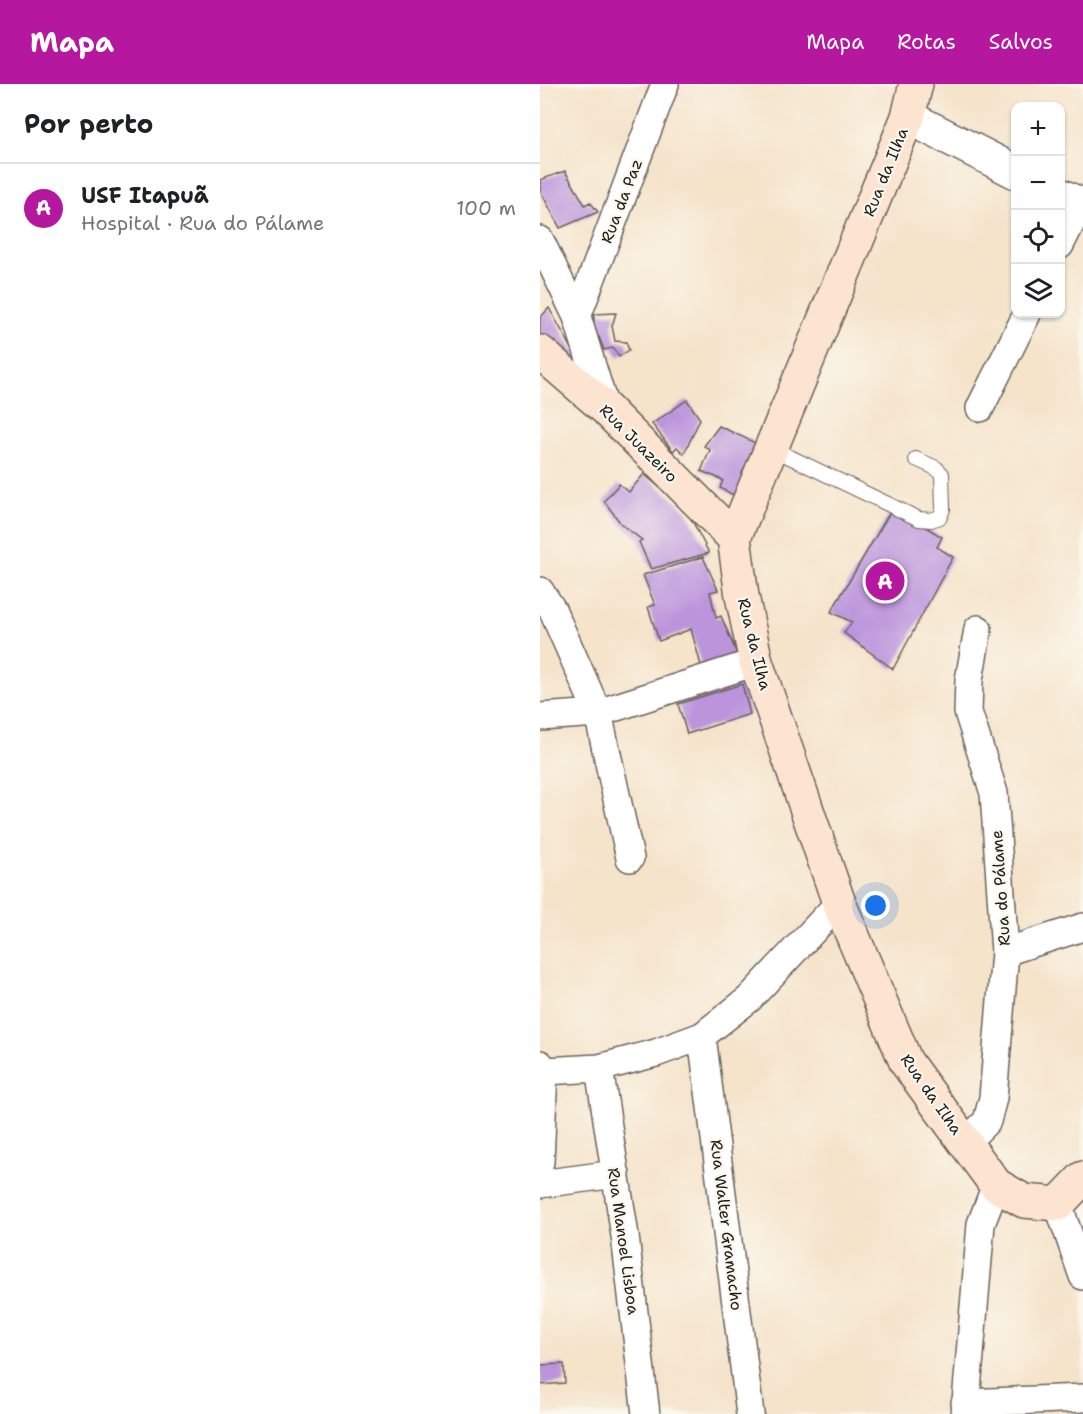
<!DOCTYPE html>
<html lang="pt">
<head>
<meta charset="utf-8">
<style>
  :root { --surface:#fff; --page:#f2f2f2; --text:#202124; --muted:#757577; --line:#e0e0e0; --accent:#b5179e }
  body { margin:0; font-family:"Shantell Sans",sans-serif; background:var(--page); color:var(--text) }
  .controls { position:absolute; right:18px; top:18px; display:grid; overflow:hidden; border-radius:12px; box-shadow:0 2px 4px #0004 }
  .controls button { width:54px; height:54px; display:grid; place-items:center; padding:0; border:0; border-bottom:2px solid var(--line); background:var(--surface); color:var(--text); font:30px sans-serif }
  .you { position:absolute; left:336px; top:822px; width:21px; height:21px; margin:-15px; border:4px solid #fff; border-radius:50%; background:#1a73e8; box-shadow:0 0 0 9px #1a73e833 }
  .badge { display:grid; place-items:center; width:39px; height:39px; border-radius:50%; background:var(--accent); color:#fff; font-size:20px; font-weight:700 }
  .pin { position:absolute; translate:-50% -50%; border:3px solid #fff; box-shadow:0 2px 6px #0006 }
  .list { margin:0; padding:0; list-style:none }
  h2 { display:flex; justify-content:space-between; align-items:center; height:78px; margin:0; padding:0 24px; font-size:26px }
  h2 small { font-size:20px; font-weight:400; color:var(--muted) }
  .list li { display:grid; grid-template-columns:39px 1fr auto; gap:18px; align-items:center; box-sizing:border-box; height:90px; padding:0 24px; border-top:2px solid var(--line) }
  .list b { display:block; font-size:22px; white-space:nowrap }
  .list p { margin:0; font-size:20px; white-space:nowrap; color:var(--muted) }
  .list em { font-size:20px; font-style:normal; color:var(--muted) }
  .icon { flex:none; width:33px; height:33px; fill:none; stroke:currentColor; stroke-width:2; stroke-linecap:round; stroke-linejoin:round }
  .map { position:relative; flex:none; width:543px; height:1330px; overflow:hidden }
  header { display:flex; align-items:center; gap:36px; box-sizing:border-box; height:84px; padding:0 30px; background:var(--accent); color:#fff }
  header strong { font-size:28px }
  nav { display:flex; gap:33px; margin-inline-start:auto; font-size:21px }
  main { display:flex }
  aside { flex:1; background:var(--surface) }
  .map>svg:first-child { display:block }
</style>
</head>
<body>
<header>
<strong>Mapa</strong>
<nav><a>Mapa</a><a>Rotas</a><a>Salvos</a></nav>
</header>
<main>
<aside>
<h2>Por perto<small></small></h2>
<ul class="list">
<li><span class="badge">A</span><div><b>USF Itapuã</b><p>Hospital · Rua do Pálame</p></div><em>100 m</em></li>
</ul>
</aside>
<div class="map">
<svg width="543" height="1330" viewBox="0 0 543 1330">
  <rect width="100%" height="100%" fill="#fbf7ec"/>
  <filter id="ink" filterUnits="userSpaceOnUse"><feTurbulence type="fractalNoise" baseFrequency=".0167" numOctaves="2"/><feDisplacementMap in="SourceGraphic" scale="12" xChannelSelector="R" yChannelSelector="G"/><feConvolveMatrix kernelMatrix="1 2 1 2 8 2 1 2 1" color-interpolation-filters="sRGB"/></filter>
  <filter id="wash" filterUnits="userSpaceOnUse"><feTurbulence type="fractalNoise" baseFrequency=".008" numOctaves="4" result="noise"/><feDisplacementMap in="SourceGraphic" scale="24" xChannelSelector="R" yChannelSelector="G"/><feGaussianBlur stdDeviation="1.35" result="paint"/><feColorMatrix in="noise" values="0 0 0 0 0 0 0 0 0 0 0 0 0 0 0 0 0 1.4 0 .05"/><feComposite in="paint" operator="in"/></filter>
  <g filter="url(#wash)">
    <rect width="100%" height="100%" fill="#f5e3ca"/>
    <g id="blocks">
      <!-- building -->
      <path fill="#bb94dc" d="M25,87L45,121L50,118L58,128L20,144L0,106V96Z
        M9,224L39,277L35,283L0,256V234Z
        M76,229L72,242L75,257L86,258L89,266L79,273L73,264L64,266L59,253H54V230Z
        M147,316L160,335L144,370L137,363L133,367L112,340Z
        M179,342L224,363L199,414L180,404L183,396L161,387L170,366L164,362Z
        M104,390L147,427L169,469L111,485L99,458L102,456L82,441L64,417L79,400L89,408Z
        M353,423L402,453L397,463L413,473L353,585L304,549L312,538L291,528Z
        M163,473L178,506L170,508L176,534L181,532L199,575L162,585L151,545L119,557L108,523L115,521L103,491Z
        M202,600L210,630L147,650L138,620Z
        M24,1280L25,1299L0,1301V1281Z"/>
    </g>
  </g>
  <g filter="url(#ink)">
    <use href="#blocks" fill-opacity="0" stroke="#686259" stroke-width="1.5"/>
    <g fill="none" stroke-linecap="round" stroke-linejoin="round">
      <defs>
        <path id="service" d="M231,364L379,435L391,436L400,433L403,425L402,390L396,384L376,375"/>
        <path id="minor" d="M0,156L37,233L65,324
          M520,161L540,121
          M37,233L125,0
          M440,324L487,230
          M0,507L12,525L58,629L90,774
          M0,633L58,629L216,578
          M465,868L543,843
          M162,952L210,1330
          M0,980L4,987L0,1078
          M59,984L85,1152L106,1330
          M4,987L59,984L116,969L162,952L209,915L299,819
          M426,1058L447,1037L453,1014L465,868L454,709L428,628L429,596L438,545
          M0,1100L76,1090
          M518,1120L543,1192
          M425,1319L543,1314
          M425,1330L441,1140L456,1101"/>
        <path id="tertiary" d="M368,33L476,88
          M520,111L543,122"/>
        <path id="secondary" d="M376,0L368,33L194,454L202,512L216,578L299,819L366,978L456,1101L484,1117L518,1120L543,1094
          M0,268L65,324L194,454"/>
      </defs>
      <!-- service casing -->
      <use href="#service" stroke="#686259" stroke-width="16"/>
      <!-- minor casing -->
      <use href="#minor" stroke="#686259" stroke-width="30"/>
      <!-- tertiary casing -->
      <use href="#tertiary" stroke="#686259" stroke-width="36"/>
      <!-- secondary casing -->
      <use href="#secondary" stroke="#686259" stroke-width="36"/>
      <!-- service -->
      <use href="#service" stroke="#fff" stroke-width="14"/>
      <!-- minor -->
      <use href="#minor" stroke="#fff" stroke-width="27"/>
      <!-- tertiary -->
      <use href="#tertiary" stroke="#fff" stroke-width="33"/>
      <!-- secondary -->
      <use href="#secondary" stroke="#fde4d1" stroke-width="33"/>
    </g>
  </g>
  <g text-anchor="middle" stroke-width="4.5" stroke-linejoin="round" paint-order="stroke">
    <!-- street labels -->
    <g font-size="16" fill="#1c1c1c" stroke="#fbf7ec">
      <text transform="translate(345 88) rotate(-68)" y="6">Rua da Ilha</text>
      <text transform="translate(81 117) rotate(-69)" y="6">Rua da Paz</text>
      <text transform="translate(99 359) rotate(45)" y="6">Rua Juazeiro</text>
      <text transform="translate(215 560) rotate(76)" y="6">Rua da Ilha</text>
      <text transform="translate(460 804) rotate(-94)" y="6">Rua do Pálame</text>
      <text transform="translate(392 1010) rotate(55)" y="6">Rua da Ilha</text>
      <text transform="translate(187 1141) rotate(83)" y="6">Rua Walter Gramacho</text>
      <text transform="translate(84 1157) rotate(82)" y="6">Rua Manoel Lisboa</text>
    </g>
  </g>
</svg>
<div class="controls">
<button>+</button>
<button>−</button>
<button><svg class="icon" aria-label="locate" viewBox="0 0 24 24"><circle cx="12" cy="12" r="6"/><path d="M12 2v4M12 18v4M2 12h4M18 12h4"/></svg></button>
<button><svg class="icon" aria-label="layers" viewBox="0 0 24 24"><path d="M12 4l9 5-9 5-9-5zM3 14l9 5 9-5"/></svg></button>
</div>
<div class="you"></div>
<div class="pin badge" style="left:345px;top:497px">A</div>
</div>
</main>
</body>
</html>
